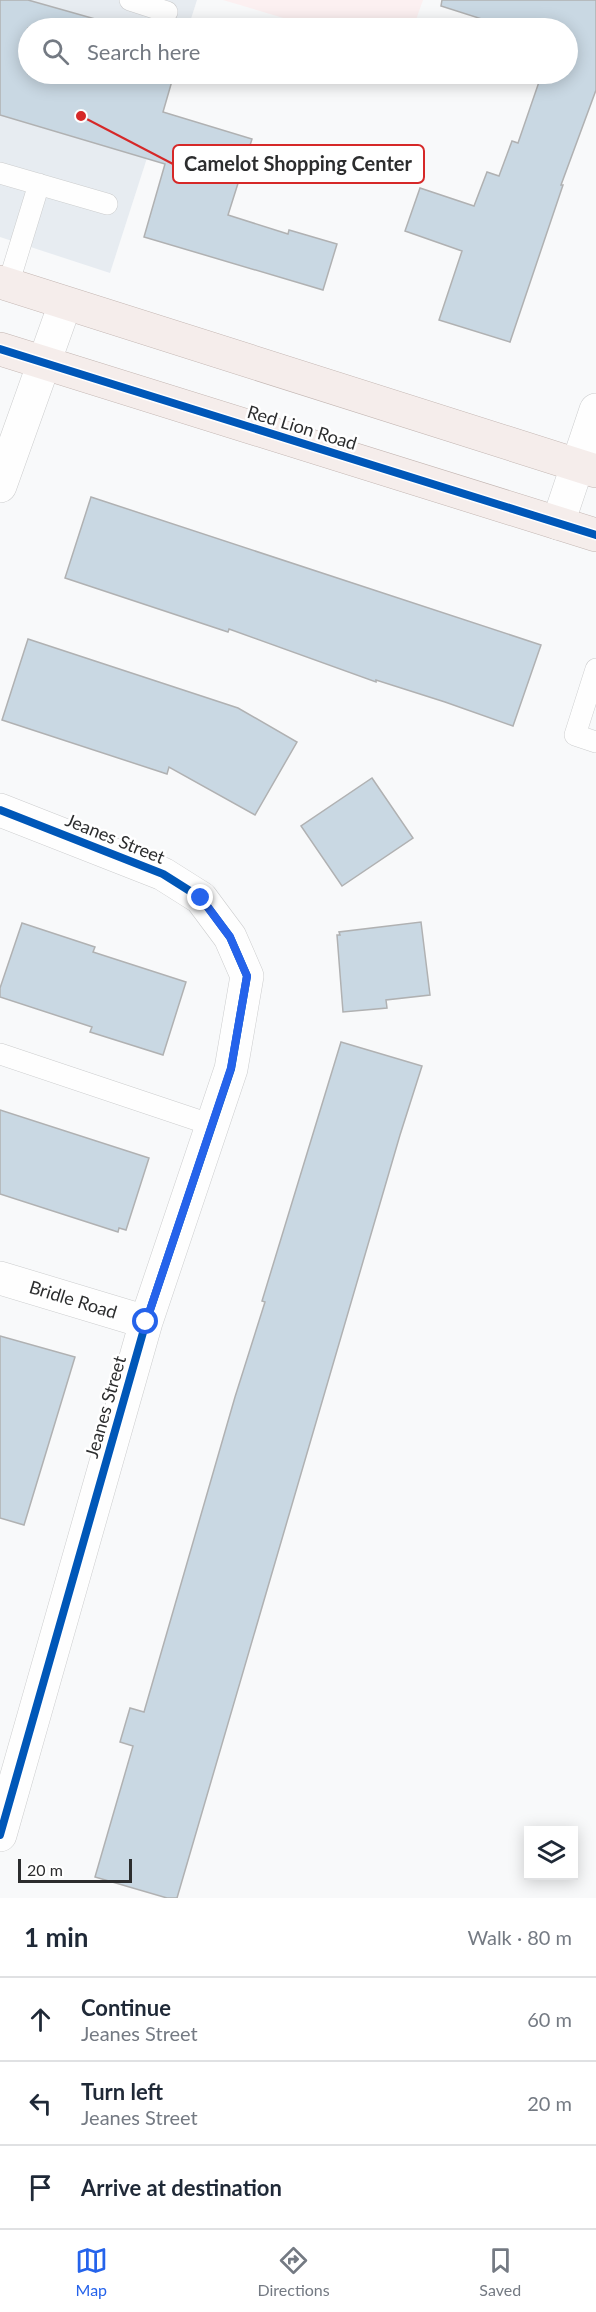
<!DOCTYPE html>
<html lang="en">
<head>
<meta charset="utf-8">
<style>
  :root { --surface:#fff; --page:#f6f6f7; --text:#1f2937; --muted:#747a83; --line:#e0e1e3; --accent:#2563eb }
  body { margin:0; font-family:Lato,sans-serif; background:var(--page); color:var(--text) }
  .controls { position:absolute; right:18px; bottom:18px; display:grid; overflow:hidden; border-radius:0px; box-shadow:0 3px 15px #0003 }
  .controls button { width:54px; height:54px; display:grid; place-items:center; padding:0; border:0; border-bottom:2px solid var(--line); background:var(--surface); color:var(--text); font:30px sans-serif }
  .scale { position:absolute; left:18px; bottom:15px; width:114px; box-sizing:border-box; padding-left:6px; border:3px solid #2c2d2e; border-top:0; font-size:16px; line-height:21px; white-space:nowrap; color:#2c2d2e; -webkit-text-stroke:4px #fff; paint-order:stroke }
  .stop { position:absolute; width:18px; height:18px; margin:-14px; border:4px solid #2563eb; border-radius:50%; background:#fff }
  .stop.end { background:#2563eb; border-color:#fff; box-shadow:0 2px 6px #0008 }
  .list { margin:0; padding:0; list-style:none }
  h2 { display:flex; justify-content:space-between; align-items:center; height:78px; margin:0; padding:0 24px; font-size:26px }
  h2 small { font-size:20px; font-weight:400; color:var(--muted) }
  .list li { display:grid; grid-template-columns:39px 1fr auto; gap:18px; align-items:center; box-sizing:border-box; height:84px; padding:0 24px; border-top:2px solid var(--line) }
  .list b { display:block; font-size:22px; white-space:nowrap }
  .list p { margin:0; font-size:20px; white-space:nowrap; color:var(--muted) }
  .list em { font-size:20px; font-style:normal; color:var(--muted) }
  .icon { flex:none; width:33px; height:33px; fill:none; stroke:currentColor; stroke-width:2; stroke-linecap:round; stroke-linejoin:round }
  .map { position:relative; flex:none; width:596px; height:1898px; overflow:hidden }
  .search { position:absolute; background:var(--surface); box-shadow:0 3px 15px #0003; left:18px; right:18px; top:18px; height:66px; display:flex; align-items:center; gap:15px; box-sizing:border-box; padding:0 21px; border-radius:33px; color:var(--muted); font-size:22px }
  .sheet { height:330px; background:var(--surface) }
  nav { display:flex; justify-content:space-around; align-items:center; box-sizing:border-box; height:84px; border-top:2px solid var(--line); background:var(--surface); font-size:16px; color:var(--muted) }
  nav a { display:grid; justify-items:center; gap:3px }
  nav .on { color:var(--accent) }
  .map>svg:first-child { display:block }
</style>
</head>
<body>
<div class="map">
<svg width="596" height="1898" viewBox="0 0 596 1898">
  <rect width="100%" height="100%" fill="#f8f9fa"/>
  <!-- built -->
  <path fill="#e7ecf1" d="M0,0H197L188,28H28V74H174L110,273L0,237Z"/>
  <!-- education -->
  <path fill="#fcf0f1" d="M223,0H423L413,28H317Z"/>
  <!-- building -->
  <path fill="#c9d8e3" stroke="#b0b1b2" stroke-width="1.5" d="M0,0H28L127,28H28V74H174L163,112L252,139L228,215L288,234L289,230L337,244L323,290L144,237L165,164L0,115Z
    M442,0H596V90L561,185H563L510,342L439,320L462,251L405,231L420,188L474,206L487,172L499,176L512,141L518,143L540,79L528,74H567V28H510L441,6Z
    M91,497L541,645L513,726L445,702L376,680V682L229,629L228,632L65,578Z
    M28,639L238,708L297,742L255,815L169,767L167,774L2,720Z
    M372,778L413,838L342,886L301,826Z
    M421,922L430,995L386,1000L387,1008L343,1012L337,935H340L339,932Z
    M22,923L95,947L93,952L186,982L163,1055L90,1032L92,1027L0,997V988Z
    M341,1042L422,1066L400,1135L177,1898H167L95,1877L133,1746L120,1742L130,1708L144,1712L235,1397L265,1302L262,1301Z
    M0,1110L149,1158L126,1230L119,1228L118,1232L0,1194Z
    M0,1336L75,1357L24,1525L0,1518Z"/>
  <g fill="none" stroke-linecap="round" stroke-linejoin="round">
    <defs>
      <path id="service" d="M130,0L167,12
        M0,173L107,204
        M8,285L39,184
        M596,669L575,735L596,742
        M0,1054L212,1125"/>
      <path id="minor" d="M0,486L65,304
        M558,523L596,410
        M0,810L163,874L201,898L230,937L247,976L231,1069L146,1322L0,1835
        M0,1278L146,1322"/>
      <path id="primary" d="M0,282L596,471
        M0,349L596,535"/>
    </defs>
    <!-- service casing -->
    <use href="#service" stroke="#cccdce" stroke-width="22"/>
    <!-- minor casing -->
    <use href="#minor" stroke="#cccdce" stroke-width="34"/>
    <!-- primary casing -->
    <use href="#primary" stroke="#c3b6b2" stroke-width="34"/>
    <!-- service -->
    <use href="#service" stroke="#fefefe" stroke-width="21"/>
    <!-- minor -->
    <use href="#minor" stroke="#fefefe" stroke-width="33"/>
    <!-- primary -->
    <use href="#primary" stroke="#f5edeb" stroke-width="33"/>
    <defs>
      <path id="cycleway" d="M0,349L596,535
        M0,810L163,874L201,898L230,937L247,976L231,1069L146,1322L0,1835"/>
    </defs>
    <!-- cycleway casing -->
    <use href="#cycleway" stroke="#fff" stroke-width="11"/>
    <!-- cycleway -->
    <use href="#cycleway" stroke="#0057b8" stroke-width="8"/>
  </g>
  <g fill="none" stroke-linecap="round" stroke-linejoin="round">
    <!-- route -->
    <path stroke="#2563eb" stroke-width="8" d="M146,1322L231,1068L247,976L230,937L201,898"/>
  </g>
  <g text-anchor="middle" stroke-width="5" stroke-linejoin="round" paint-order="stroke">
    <!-- street labels -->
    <g font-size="18" fill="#2c2d2e" stroke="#fff">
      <text transform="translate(302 428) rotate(17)" y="6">Red Lion Road</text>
      <text transform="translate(115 839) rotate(22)" y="6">Jeanes Street</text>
      <text transform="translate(73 1300) rotate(17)" y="6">Bridle Road</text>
      <text transform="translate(106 1407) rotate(-74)" y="6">Jeanes Street</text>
    </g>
  </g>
  <!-- callouts -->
  <path fill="none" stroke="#d62828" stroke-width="2" d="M81 116L173 164"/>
  <circle fill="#d62828" stroke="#fff" stroke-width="2" cx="81" cy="116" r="6"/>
  <rect fill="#fff" stroke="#d62828" stroke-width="2" x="173" y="145" width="251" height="38" rx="6"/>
  <g font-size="20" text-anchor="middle" font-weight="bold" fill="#2c2d2e">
    <text x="298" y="171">Camelot Shopping Center</text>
  </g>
</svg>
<div class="controls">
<button><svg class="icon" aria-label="layers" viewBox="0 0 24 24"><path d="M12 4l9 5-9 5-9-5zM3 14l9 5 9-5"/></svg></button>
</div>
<div class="scale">20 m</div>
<div class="stop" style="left:146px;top:1322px"></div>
<div class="stop end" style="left:201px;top:898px"></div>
<div class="search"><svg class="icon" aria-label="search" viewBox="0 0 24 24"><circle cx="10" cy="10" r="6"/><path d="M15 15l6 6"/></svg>Search here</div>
</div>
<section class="sheet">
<h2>1 min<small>Walk · 80 m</small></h2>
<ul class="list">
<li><svg class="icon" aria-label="ahead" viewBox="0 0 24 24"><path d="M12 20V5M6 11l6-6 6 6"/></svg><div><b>Continue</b><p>Jeanes Street</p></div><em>60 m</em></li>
<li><svg class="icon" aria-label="left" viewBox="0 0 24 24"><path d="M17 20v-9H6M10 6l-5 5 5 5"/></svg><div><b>Turn left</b><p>Jeanes Street</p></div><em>20 m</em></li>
<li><svg class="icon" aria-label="arrive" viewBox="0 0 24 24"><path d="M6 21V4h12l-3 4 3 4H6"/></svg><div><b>Arrive at destination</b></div></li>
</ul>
</section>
<nav>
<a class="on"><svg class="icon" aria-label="map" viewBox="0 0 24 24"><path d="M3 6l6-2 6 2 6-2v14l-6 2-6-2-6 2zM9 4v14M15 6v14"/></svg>Map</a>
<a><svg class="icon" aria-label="directions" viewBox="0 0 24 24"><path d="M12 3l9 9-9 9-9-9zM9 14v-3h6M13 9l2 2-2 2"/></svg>Directions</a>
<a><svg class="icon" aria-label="saved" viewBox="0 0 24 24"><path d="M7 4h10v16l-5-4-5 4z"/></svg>Saved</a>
</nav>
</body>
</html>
